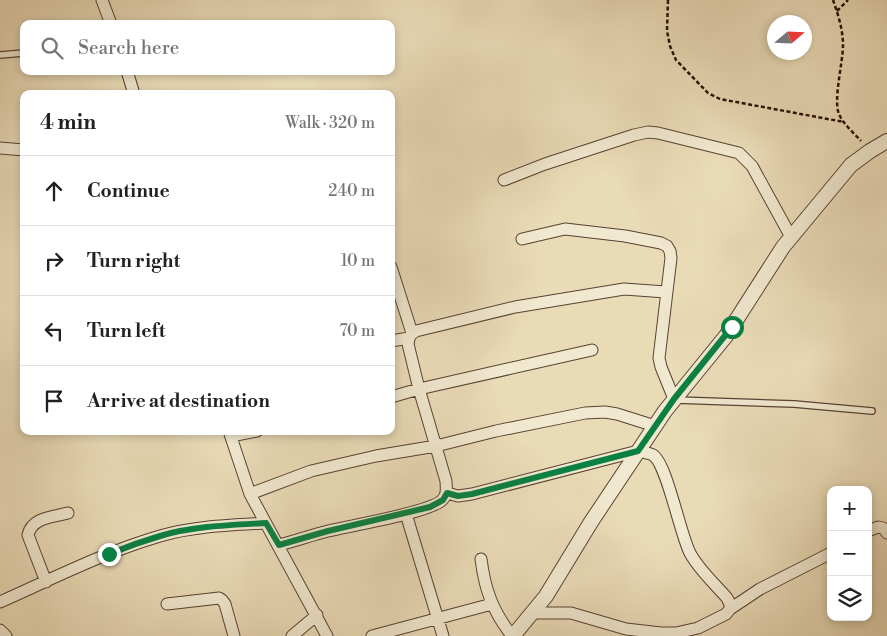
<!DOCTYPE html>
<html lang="en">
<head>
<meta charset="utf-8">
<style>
  :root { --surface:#fff; --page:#f6f6f6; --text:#202124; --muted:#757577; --line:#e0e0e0 }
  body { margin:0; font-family:"Libre Bodoni",serif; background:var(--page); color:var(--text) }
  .controls { position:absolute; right:15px; bottom:15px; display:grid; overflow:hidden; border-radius:10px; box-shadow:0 2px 8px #0003 }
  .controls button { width:45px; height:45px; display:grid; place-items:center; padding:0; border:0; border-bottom:1px solid var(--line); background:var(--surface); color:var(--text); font:25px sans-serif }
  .compass { position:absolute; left:767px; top:15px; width:45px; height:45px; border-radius:50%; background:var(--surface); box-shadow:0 2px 8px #0003; rotate:71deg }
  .stop { position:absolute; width:15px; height:15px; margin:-11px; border:4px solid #0b8043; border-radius:50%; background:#fff }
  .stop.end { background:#0b8043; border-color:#fff; box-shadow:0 1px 5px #0008 }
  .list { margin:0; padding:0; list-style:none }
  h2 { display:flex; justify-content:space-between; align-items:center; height:65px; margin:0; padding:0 20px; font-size:21px }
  h2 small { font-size:16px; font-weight:400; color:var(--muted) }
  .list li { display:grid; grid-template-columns:32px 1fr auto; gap:15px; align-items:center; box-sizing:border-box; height:70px; padding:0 20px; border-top:1px solid var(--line) }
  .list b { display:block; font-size:19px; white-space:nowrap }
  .list em { font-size:16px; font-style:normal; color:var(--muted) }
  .icon { flex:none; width:28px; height:28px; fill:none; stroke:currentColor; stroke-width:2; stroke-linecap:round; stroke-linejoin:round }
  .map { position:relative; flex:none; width:887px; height:636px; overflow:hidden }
  .search { position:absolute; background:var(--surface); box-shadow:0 2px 8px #0003; left:20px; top:20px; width:375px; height:55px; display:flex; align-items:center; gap:12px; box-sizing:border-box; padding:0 18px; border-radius:10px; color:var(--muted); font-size:19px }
  .panel { position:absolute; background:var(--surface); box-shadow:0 2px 8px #0003; left:20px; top:90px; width:375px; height:345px; border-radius:10px }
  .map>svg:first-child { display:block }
</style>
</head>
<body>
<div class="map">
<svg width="887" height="636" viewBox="0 0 887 636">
  <rect width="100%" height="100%" fill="#eadbb7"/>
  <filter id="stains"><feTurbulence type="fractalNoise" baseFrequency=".004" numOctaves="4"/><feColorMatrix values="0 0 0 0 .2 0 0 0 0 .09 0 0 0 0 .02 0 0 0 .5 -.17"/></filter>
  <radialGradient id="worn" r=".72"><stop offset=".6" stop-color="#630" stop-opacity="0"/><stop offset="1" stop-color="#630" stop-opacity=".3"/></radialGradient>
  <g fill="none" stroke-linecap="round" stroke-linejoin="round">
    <defs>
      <path id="service" d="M0,55L24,53
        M676,400L794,404L872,411"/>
      <path id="minor" d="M102,0L111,24
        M127,71L134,94
        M0,148L24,150
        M504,180L545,164L634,135L648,132L658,133L739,153L752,166L791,237
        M522,239L565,229L625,236L661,243L667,246L670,251L671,258L659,358L661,367L674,399
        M391,267L412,333
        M391,341L409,338
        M391,397L419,389L592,350
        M229,431L250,494L327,636
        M231,436L257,431
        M447,493L458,496L472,494L638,451C642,452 649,453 653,455C667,464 680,534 690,553C699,570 715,584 727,598L730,604V609L726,614L698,628L676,633H661L626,629L571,613H532
        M250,494L311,471L376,456L436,446L496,431L585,413L605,412L617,414L655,426
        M406,514L443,636
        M868,531L878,527L883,528L887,533
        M279,545C295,541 312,535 328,531C348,526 434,512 443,499C448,494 446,487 446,481L419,389L408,344C409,337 410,334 416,331L515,307L624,289L666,292
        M481,559C485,591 493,611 512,636
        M46,582L28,535C32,517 53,517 68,513
        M0,602C52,579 105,552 160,536C194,526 231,525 266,523
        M167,604L219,598L222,600L225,604L234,636
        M730,609L760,589L831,553
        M0,630L6,636
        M292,636L317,615
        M372,636L492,604"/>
      <path id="tertiary" d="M513,636L546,596L591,522L665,411L726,336L783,247L851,165L870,151L887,141"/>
    </defs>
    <!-- service casing -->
    <use href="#service" stroke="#574232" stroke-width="8"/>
    <!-- minor casing -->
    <use href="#minor" stroke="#574232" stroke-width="13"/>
    <!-- tertiary casing -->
    <use href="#tertiary" stroke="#574232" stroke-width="16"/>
    <!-- path -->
    <path stroke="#260f05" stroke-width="2.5" stroke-dasharray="4 2.5" stroke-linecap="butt" d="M668,0L667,31L670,46L676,60L708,93L720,99L844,122
      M833,0C838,14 843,30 843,45C843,62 833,101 839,114C843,124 854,133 861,141
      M837,11L848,0"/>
    <!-- service -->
    <use href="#service" stroke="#f1e8d0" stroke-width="5.5"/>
    <!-- minor -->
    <use href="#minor" stroke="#f1e8d0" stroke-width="11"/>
    <!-- tertiary -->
    <use href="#tertiary" stroke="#f1e8d0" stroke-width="14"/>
  </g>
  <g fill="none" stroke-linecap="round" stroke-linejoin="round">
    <!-- route -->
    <path stroke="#0b8043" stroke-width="6" d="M109,554C126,547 143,541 160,536C194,526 231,525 266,523L279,545L328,531L430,507L443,500L447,493L458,496L472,494L638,451L674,399L732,327"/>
  </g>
  <rect width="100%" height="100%" filter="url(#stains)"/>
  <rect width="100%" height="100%" fill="url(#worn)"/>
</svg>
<div class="controls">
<button>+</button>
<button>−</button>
<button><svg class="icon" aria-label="layers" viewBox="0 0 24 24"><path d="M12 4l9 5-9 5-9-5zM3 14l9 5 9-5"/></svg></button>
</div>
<svg class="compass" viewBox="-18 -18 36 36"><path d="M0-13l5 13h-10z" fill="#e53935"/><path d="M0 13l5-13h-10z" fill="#757577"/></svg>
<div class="stop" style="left:732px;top:327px"></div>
<div class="stop end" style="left:109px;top:554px"></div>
<div class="search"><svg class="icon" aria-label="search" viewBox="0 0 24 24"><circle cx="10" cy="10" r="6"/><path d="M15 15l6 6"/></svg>Search here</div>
<section class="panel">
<h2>4 min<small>Walk · 320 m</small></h2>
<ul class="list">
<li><svg class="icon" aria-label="ahead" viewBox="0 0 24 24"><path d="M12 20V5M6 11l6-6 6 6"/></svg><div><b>Continue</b></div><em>240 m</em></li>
<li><svg class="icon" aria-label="right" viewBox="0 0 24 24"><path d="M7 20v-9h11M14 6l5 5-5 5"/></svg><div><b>Turn right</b></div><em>10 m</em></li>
<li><svg class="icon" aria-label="left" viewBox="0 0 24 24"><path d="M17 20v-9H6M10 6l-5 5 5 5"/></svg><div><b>Turn left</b></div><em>70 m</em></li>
<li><svg class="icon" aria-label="arrive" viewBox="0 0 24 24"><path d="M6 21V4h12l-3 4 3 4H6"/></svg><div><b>Arrive at destination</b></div></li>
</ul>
</section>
</div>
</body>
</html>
